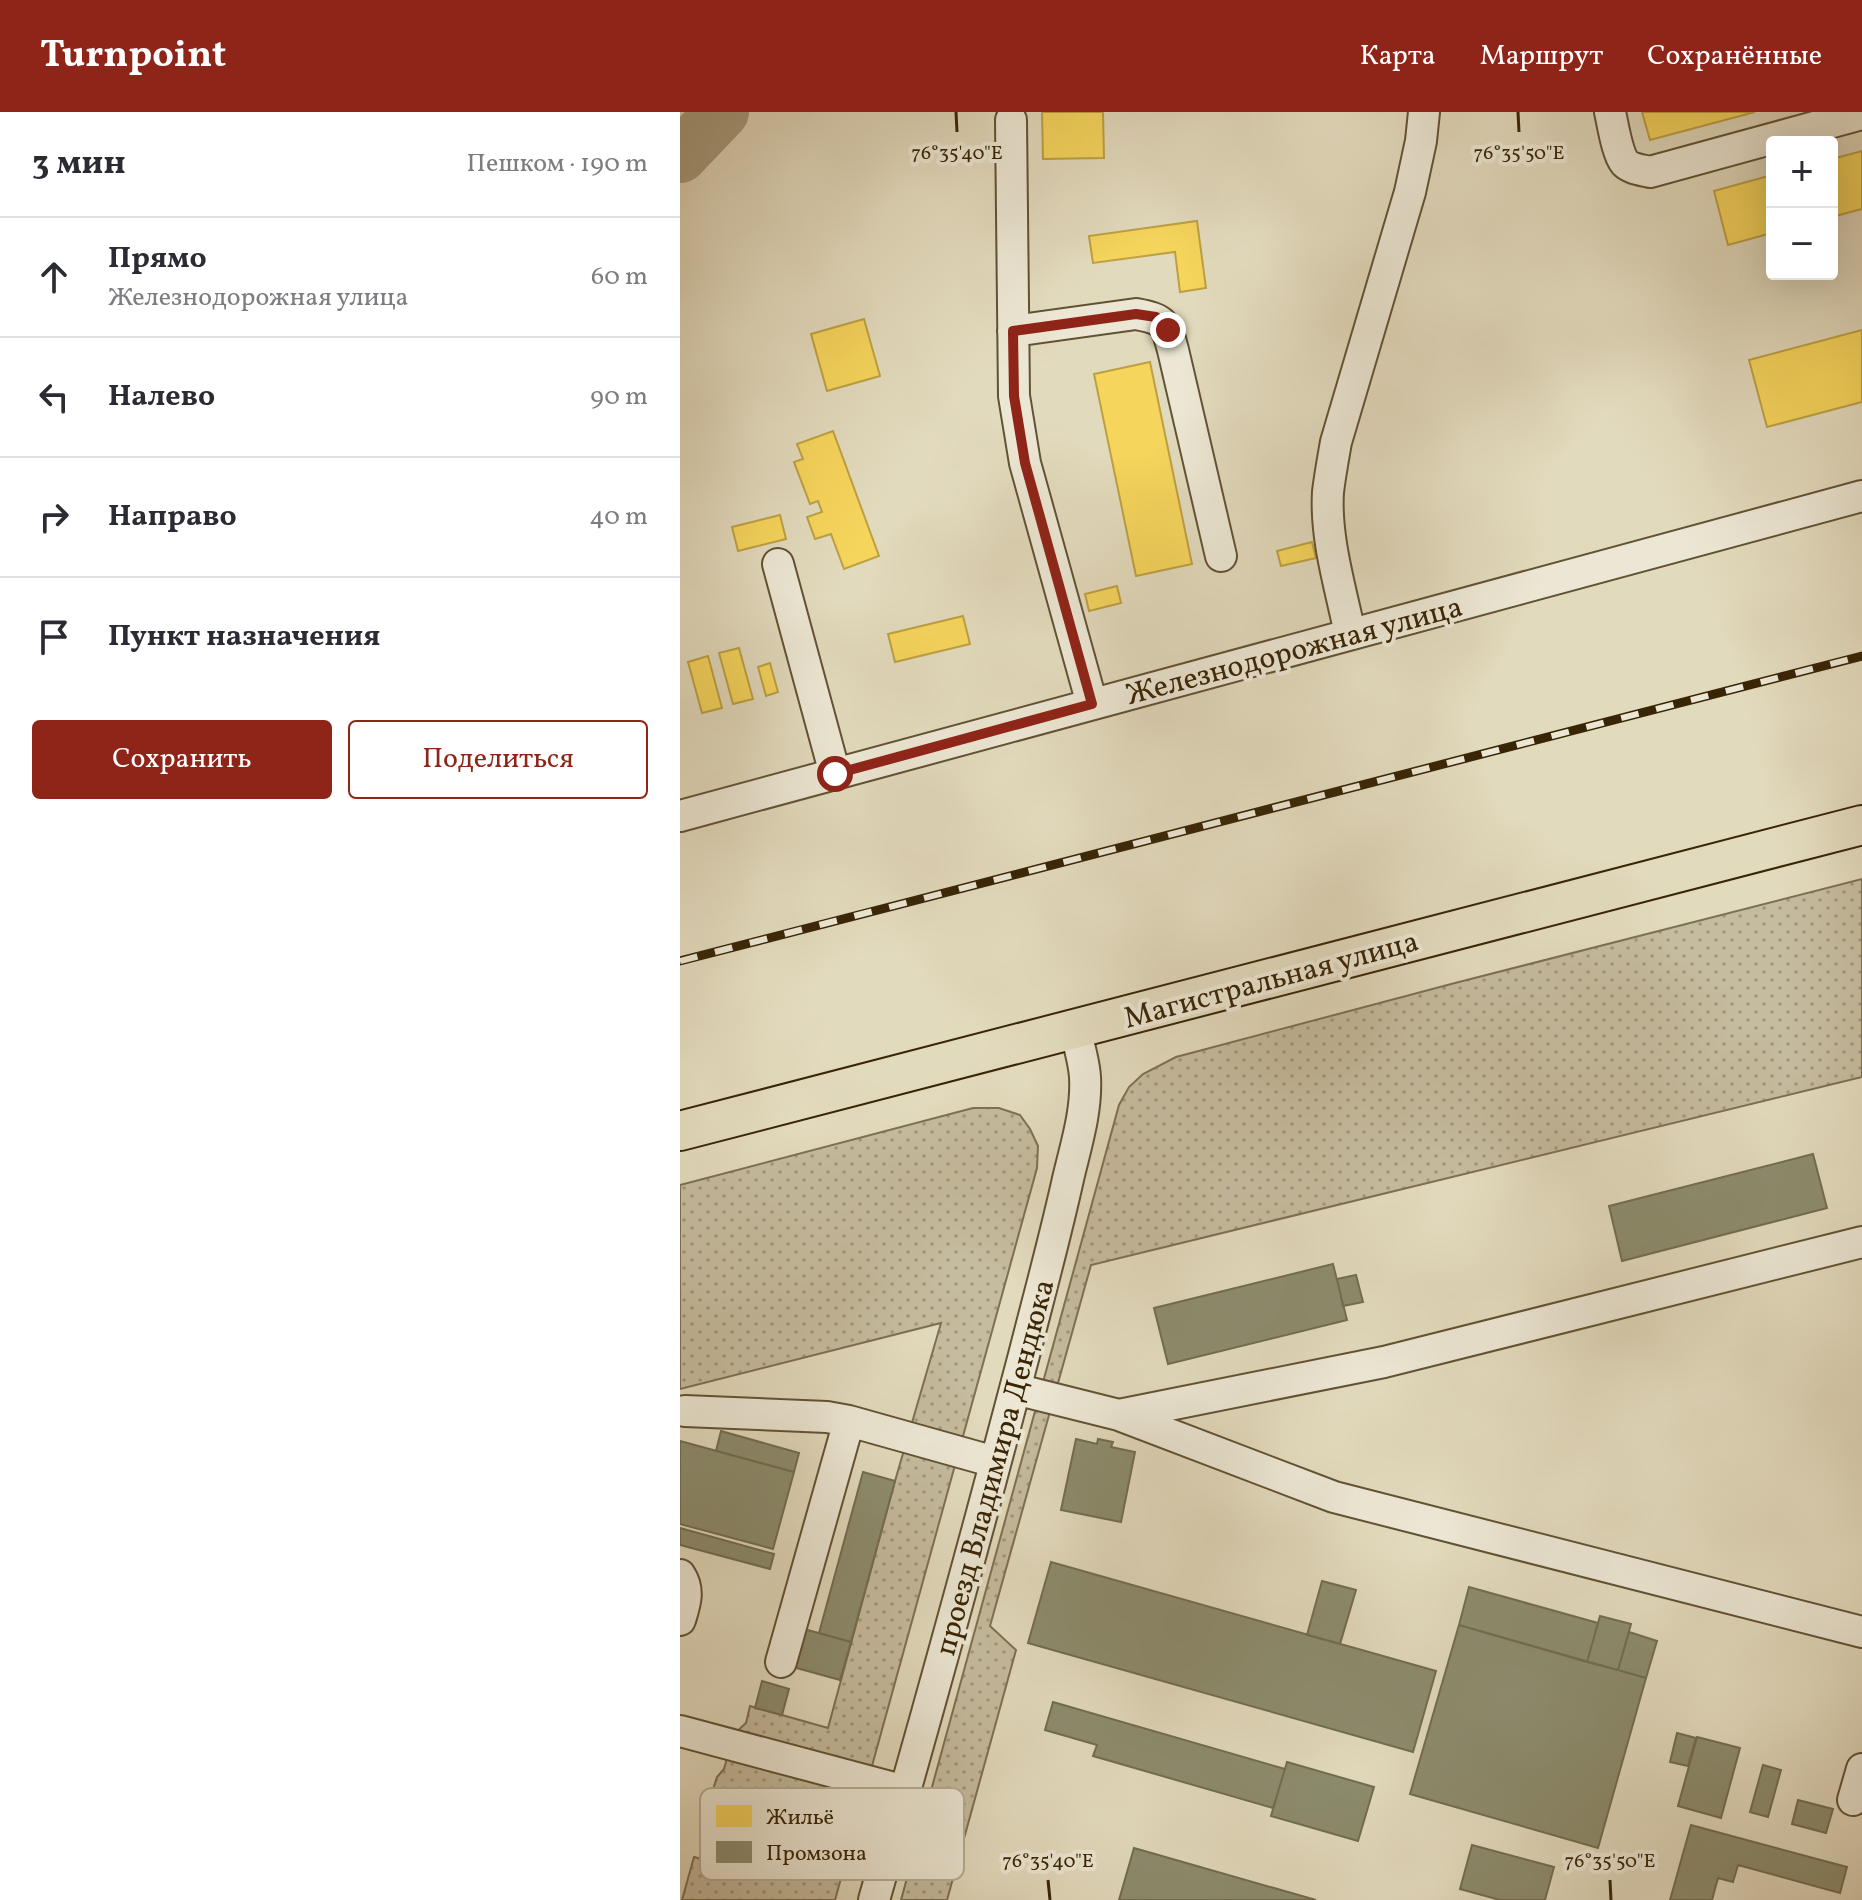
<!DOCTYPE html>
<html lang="ru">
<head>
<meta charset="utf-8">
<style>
  :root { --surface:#fff; --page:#f2f2f3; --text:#2b2b33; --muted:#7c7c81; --line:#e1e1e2; --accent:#8f2418 }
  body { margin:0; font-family:Vollkorn,serif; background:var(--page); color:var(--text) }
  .controls { position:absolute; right:24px; top:24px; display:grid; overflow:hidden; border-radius:8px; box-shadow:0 8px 32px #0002 }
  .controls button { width:72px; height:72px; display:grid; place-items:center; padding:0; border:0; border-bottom:2px solid var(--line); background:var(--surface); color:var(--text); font:40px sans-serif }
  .stop { position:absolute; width:24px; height:24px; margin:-18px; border:6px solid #8f2418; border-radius:50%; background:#fff }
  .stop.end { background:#8f2418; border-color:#fff; box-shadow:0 2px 8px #0008 }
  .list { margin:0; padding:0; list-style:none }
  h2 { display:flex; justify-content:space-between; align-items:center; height:104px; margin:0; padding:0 32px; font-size:34px }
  h2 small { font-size:26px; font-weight:400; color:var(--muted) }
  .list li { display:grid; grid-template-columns:52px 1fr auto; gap:24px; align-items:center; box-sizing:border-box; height:120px; padding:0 32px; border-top:2px solid var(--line) }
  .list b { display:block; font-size:30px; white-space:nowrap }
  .list p { margin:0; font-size:26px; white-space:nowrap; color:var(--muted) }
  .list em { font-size:26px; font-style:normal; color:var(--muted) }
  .actions { display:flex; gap:16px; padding:24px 32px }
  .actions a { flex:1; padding:18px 0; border:2px solid var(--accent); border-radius:8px; text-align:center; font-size:28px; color:var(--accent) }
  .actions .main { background:var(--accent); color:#fff }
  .icon { flex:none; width:44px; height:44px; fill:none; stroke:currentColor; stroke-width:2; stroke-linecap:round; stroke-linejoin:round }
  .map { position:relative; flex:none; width:1182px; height:1788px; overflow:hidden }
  header { display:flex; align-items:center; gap:48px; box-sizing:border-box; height:112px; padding:0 40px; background:var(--accent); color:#fff }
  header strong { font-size:38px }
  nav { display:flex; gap:44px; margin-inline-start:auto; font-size:28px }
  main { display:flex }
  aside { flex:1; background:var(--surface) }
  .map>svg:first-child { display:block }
</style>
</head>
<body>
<header>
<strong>Turnpoint</strong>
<nav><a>Карта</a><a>Маршрут</a><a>Сохранённые</a></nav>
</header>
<main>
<aside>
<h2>3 мин<small>Пешком · 190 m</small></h2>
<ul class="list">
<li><svg class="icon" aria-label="ahead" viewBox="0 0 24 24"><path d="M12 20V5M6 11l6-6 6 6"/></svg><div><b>Прямо</b><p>Железнодорожная улица</p></div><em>60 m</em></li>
<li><svg class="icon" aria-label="left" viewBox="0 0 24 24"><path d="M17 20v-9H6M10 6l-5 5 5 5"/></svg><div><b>Налево</b></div><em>90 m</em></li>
<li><svg class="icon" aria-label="right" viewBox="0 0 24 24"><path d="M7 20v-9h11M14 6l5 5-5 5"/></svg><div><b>Направо</b></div><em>40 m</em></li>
<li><svg class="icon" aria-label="arrive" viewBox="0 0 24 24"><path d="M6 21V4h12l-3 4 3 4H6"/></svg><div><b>Пункт назначения</b></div></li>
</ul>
<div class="actions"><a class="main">Сохранить</a><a>Поделиться</a></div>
</aside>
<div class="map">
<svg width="1182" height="1788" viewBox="0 0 1182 1788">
  <defs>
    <pattern id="grass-dots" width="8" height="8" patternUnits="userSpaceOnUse" patternTransform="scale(2)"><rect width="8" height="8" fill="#c5bb9e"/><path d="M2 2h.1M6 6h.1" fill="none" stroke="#a1987f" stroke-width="1.8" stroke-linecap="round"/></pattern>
  </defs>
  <rect width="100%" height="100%" fill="#e2dabd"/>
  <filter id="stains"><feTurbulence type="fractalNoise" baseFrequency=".0025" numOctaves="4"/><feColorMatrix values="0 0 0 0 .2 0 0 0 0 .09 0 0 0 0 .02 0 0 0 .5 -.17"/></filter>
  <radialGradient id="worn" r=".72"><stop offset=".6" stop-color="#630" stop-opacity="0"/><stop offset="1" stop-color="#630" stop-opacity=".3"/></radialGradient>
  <!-- grass -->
  <path fill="url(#grass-dots)" stroke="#7e7052" stroke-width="2" d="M1182,767V965L411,1153L310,1514L336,1538L267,1788H221L439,993L449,975L463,962L496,945L775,871Z
    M293,996H319L340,1003L350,1017L358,1034L357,1056L155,1788H2L14,1745L79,1762L95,1705L30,1687L37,1665L44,1657L54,1622L66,1611L70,1594L148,1616L215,1369L261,1211L0,1277V1073Z"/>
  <!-- homes -->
  <path fill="#f6d55c" stroke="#bda042" stroke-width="2" d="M362,0H423L424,46L363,47Z
    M962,0H1075L970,28Z
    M1182,39V97L1152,105V47Z
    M1092,63V121L1048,133L1034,79Z
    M517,109L526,176L500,180L495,140L413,151L409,124Z
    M184,207L200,264L147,279L131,222Z
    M1182,218V290L1087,315L1069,248Z
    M470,250L512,452L456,464L414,262Z
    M153,319L199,444L164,457L151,422L135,427L127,405L142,400L138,389L130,392L114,350L123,347L117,332Z
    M100,403L106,427L58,439L52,415Z
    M632,430L636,446L601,454L597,439Z
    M437,474L441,491L409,499L405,482Z
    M283,504L290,532L215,550L208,522Z
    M59,536L73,587L53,592L39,541Z
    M28,544L42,596L22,601L8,550Z
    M90,551L98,580L86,584L78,555Z"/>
  <!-- industry -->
  <path fill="#8c8c6e" stroke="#736d4f" stroke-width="2" d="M1133,1042L1147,1096L942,1149L929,1094Z
    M653,1152L667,1208L488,1252L474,1196Z
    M676,1163L683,1190L663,1194L657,1167Z
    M41,1319L119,1341L114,1360L36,1339Z
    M396,1327L417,1332L418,1327L433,1330L431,1335L455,1340L441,1410L381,1398Z
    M0,1329L114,1360L93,1437L0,1412Z
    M183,1360L215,1369L171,1530L139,1521Z
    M0,1416L94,1442L90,1457L0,1433Z
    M371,1450L756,1559L733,1640L348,1531Z
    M642,1469L676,1478L660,1532L627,1523Z
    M789,1475L918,1511L907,1550L779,1513Z
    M920,1504L951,1512L938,1558L907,1550Z
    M779,1513L966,1566L918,1736L730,1682Z
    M124,1517L171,1530L160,1568L113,1555Z
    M949,1520L977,1529L966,1566L938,1558Z
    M82,1569L109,1577L102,1603L75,1596Z
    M373,1590L605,1657L593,1696L413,1644L417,1633L365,1618Z
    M997,1621L1016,1626L1008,1654L990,1650Z
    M1017,1625L1060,1636L1041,1706L998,1694Z
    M607,1650L694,1675L678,1729L591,1704Z
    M1083,1653L1101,1658L1088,1705L1070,1700Z
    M1118,1688L1153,1697L1146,1721L1112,1712Z
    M1011,1713L1167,1755L1160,1781L1058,1753L1053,1770L1038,1766L1032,1788H990Z
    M792,1733L874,1755L865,1788H820L780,1777Z
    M454,1736L636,1788H439Z"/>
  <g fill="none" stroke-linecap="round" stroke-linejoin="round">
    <!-- river -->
    <path stroke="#a89c7f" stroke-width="54" d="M0,44L42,0"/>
    <defs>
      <path id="minor" d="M930,0C933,13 937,41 945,51C951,57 962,58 970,60L1182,2
        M331,8L334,284L345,351L412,592
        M333,219L456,202C484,207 486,211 493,238L541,444
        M98,452L155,662
        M670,522C661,477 645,427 648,380C650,363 653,347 656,330L730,80L741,29L744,0
        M0,704L1182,384
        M335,1277L439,1303L704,1250L1182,1130
        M5,1299L147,1305L169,1309L315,1350
        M439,1303L654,1385L1182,1520
        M0,1463C10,1478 5,1492 0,1508
        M101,1550L169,1309
        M0,1619L225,1679
        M1173,1688L1182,1657
        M194,1788C246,1607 296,1426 344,1243C359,1184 375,1126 388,1067C396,1033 407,999 405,965C404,949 399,933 395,918"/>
      <path id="major" d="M0,1019L1182,713"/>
    </defs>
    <!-- minor casing -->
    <use href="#minor" stroke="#625234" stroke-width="34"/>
    <!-- major casing -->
    <use href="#major" stroke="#382506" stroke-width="42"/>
    <!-- minor -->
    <use href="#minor" stroke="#ece7d4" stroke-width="30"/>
    <!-- major -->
    <use href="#major" stroke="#e2dabd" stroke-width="38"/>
    <defs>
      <path id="rail" d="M0,849L1182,544"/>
    </defs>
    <!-- rail casing -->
    <use href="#rail" stroke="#382506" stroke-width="9"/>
    <!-- rail -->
    <use href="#rail" stroke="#ece7d4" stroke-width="6" stroke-dasharray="18" stroke-linecap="butt"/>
  </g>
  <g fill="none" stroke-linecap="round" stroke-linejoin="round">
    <!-- route -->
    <path stroke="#8f2418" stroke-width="10" d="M155,662L412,592L345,351L334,284L333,219L456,202L476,205L488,218"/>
  </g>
  <!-- ticks -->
  <path fill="none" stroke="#382506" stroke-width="3" d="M276,0L277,20M838,0L839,20M368,1768L370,1788M930,1768L931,1788"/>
  <g text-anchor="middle" stroke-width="8" stroke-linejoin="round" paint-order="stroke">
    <!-- street labels -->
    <g font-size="30" fill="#382506" stroke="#ece7d4">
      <text transform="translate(614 538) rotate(-15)" y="10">Железнодорожная улица</text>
      <text transform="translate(591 867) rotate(-15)" y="10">Магистральная улица</text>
      <text transform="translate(314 1355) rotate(-75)" y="10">проезд Владимира Дендюка</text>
    </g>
  </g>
  <!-- legend -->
  <rect x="20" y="1676" width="264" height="92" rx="12" fill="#ece7d4" stroke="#b6ad96" stroke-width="2"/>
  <rect x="36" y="1693" width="36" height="22" fill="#f6d55c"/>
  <rect x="36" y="1729" width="36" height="22" fill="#8c8c6e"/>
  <g font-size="22" fill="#382506">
    <text x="86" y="1712">Жильё</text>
    <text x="86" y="1748">Промзона</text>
  </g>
  <g font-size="20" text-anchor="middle" fill="#382506" stroke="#ece7d4" stroke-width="8" stroke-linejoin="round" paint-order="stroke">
    <text x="277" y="47">76°35'40"E</text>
    <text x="839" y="47">76°35'50"E</text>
    <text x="368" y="1755">76°35'40"E</text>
    <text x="930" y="1755">76°35'50"E</text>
  </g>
  <rect width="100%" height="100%" filter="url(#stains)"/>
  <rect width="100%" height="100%" fill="url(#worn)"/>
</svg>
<div class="controls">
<button>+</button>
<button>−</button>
</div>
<div class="stop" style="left:155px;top:662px"></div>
<div class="stop end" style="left:488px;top:218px"></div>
</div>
</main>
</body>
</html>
